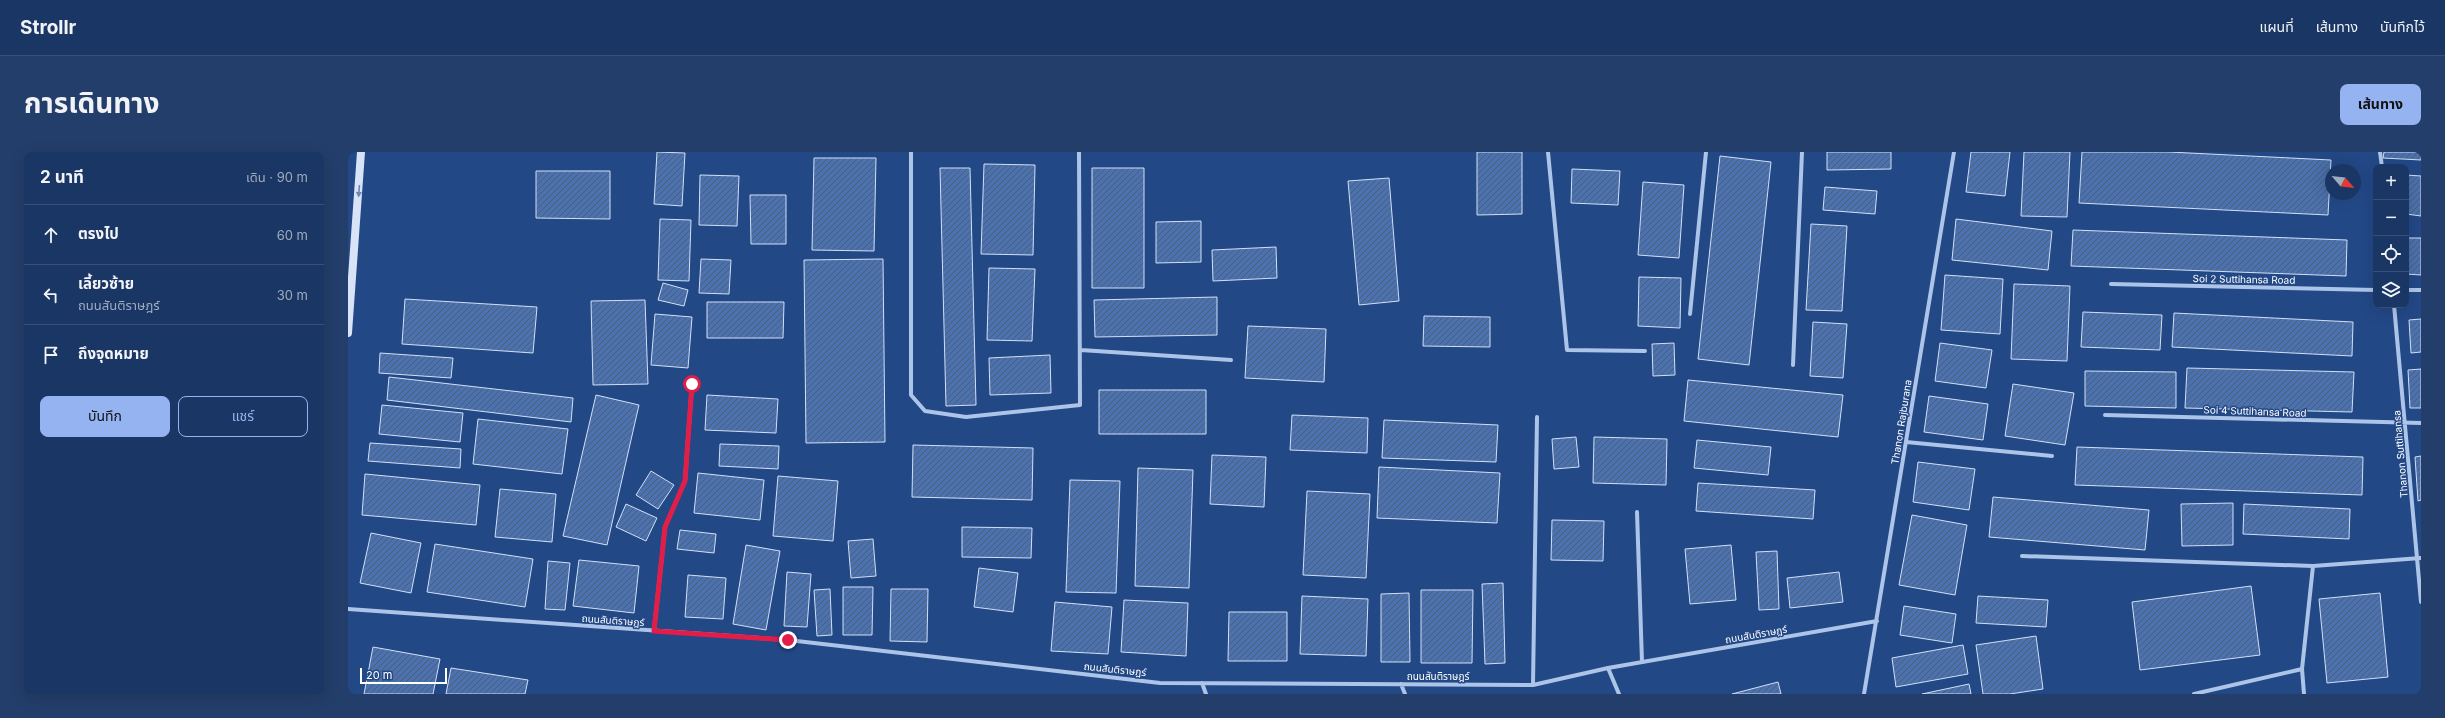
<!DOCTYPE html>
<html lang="th">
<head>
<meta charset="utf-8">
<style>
  :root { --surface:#1a3664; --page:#233e6a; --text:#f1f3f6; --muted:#9fabbf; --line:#385078; --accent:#95b2f1 }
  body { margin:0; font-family:Inter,"Noto Sans Thai",sans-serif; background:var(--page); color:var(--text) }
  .controls { position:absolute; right:12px; top:12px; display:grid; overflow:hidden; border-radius:8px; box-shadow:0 4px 16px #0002 }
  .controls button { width:36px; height:36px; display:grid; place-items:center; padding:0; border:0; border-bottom:1px solid var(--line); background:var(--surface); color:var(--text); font:20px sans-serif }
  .compass { position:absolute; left:1977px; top:12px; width:36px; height:36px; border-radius:50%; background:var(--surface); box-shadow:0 4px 16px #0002; rotate:118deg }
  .scale { position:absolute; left:12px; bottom:10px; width:87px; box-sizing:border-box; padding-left:4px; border:2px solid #fff; border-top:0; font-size:11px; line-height:14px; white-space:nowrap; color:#fff; -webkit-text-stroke:3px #234886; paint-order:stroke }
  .stop { position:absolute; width:12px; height:12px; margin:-9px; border:3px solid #e11d48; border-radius:50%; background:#fff }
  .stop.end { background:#e11d48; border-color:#fff; box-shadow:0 1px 4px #0008 }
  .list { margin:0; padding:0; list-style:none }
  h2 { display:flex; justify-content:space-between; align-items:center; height:52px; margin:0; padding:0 16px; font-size:17px }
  h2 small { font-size:13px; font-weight:400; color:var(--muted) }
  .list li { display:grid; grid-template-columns:26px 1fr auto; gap:12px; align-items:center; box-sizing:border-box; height:60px; padding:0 16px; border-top:1px solid var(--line) }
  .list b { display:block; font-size:15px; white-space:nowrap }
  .list p { margin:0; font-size:13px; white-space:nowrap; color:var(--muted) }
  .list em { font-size:13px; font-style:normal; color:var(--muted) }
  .actions { display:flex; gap:8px; padding:12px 16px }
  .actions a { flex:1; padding:9px 0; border:1px solid var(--accent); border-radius:8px; text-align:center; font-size:14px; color:var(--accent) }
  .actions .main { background:var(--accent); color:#111 }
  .icon { flex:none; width:22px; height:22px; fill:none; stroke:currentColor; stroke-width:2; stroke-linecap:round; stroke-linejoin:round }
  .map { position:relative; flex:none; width:2073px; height:542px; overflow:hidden; border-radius:8px }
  header { display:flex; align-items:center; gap:24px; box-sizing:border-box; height:56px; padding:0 20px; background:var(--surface); border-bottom:1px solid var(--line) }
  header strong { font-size:19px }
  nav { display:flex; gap:22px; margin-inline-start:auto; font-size:14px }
  .intro { display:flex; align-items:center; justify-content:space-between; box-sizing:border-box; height:96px; padding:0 24px }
  h1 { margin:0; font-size:28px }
  .button { padding:10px 18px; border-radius:8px; background:var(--accent); color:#111; font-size:14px; font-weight:700 }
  main { display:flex; gap:24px; padding:0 24px }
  aside { flex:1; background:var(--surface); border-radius:8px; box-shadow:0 4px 16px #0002 }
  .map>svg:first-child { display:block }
</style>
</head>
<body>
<header>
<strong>Strollr</strong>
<nav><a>แผนที่</a><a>เส้นทาง</a><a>บันทึกไว้</a></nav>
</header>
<div class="intro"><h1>การเดินทาง</h1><a class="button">เส้นทาง</a></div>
<main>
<aside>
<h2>2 นาที<small>เดิน · 90 m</small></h2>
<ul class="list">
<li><svg class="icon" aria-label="ahead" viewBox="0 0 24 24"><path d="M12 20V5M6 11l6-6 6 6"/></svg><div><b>ตรงไป</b></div><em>60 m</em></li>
<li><svg class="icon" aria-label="left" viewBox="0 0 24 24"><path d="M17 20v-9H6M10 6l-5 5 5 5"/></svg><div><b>เลี้ยวซ้าย</b><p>ถนนสันติราษฎร์</p></div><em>30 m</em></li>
<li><svg class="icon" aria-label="arrive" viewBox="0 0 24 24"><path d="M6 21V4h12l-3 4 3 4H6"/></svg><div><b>ถึงจุดหมาย</b></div></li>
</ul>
<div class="actions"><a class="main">บันทึก</a><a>แชร์</a></div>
</aside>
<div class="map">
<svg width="2073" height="542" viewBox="0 0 2073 542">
  <defs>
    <pattern id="building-hatch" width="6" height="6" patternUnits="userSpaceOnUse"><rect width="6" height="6" fill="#4b71ae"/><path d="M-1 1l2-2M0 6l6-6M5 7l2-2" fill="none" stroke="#4c5d78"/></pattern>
  </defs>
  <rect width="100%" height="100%" fill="#234886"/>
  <!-- building -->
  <path fill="url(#building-hatch)" stroke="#d1e0f7" d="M309,0L337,1L334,54L306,52Z
    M1129,0H1174V62L1129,63Z
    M1479,0H1543V17L1479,18Z
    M1623,0H1662L1657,44L1618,40Z
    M1676,0H1722L1719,65L1673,64Z
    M1734,0H1821L1983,8L1980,63L1731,51Z
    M2036,0H2073V8L2035,6Z
    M1372,4L1423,10L1401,213L1350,207Z
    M466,6H528L526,99L464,98Z
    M636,12L687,13L685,103L633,102Z
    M592,16H622L628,253L598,254Z
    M744,16H796V136H744Z
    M1224,17L1272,19L1270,53L1223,51Z
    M188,19H262V67L188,66Z
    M352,23L391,24L389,74L351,73Z
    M2058,23L2073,24V64L2058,62Z
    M1041,26L1051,149L1011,153L1000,29Z
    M1295,30L1336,33L1331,106L1290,103Z
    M1477,35L1529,39L1527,62L1475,58Z
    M402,43H438V92H403Z
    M312,67L343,68L341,129L310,128Z
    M1608,67L1704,79L1700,118L1604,108Z
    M853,69V110L808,111V70Z
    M1463,72L1499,74L1494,159L1458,158Z
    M1725,78L1999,88L1998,124L1723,114Z
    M2058,86H2073V123L2058,122Z
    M928,95L929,126L865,129L864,98Z
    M353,107L383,108L381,142L351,141Z
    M535,107L537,290L458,291L456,108Z
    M641,116L687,117L684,189L639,188Z
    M1597,123L1655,127L1652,182L1593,178Z
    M1291,125L1333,126L1332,176L1290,174Z
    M315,131L340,138L336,154L310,148Z
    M1666,132L1722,134L1719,209L1663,207Z
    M869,145V183L747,185L746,148Z
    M57,147L189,155L185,201L54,192Z
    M297,148L300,232L245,233L243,149Z
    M359,150H436L435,186H359Z
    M1735,160L1814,163L1812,198L1733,195Z
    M1826,161L2005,170L2004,204L1824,195Z
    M307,162L344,165L340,216L303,213Z
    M1076,164L1142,165V195L1075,194Z
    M2073,167V200L2063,201L2061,168Z
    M1465,170L1499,172L1495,226L1462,224Z
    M900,174L978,177L976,230L897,226Z
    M1326,191L1327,223L1305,224L1304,192Z
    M1592,191L1644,198L1638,236L1587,229Z
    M32,201L105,206L103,226L31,221Z
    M702,203L703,241L642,243L641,206Z
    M1839,216L2006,220L2004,260L1837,256Z
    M2073,217V256H2062L2060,218Z
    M1737,219L1828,220V256L1737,254Z
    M41,225L225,246L223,270L39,248Z
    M1340,228L1495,243L1490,285L1336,269Z
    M1665,232L1726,241L1717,293L1657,284Z
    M751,238H858V282H751Z
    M248,243L291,253L259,393L215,384Z
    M359,243L430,247L428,281L357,278Z
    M1581,244L1640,252L1635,288L1576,280Z
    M34,253L115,261L112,290L31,282Z
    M944,263L1020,266L1019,301L942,298Z
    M130,267L220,277L214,322L125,312Z
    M1036,268L1150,273L1148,310L1034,306Z
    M1228,285L1231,315L1206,317L1204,287Z
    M1246,285L1319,287L1318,333L1245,331Z
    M1349,288L1423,295L1420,323L1346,316Z
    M22,291L113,297L112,316L20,309Z
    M372,292L431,294L430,317L371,314Z
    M565,293L685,296L684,348L564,345Z
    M1729,295L2015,305L2014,343L1727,333Z
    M864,303L918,305L916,355L862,352Z
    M2073,304V348L2070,349L2067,305Z
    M1570,310L1627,317L1621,358L1565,350Z
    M1031,315L1152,321L1149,371L1029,366Z
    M790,316L845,318L841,436L787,434Z
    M303,319L326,333L310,357L288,343Z
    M350,321L416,328L412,368L346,361Z
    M17,322L132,333L128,373L14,363Z
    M430,324L490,329L485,389L425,384Z
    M722,328L772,329L768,441L718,440Z
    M1350,331L1467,338L1465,367L1348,359Z
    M152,337L208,342L204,390L147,385Z
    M959,339L1022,342L1018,426L955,423Z
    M1645,345L1801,358L1797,398L1641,385Z
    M1885,351V393L1834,394L1833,352Z
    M278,352L309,366L298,389L268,375Z
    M1896,352L2002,357L2001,387L1895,382Z
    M1564,363L1619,373L1607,443L1551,433Z
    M1204,368L1256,369L1255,409L1203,408Z
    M614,375L684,376L683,406L614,405Z
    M332,378L368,382L366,401L329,397Z
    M23,381L73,391L63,441L12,431Z
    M525,387L528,424L503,426L500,389Z
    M87,392L185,407L177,455L79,440Z
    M398,393L432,399L418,478L385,472Z
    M1383,393L1388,448L1342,452L1337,397Z
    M1429,399L1431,457L1411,458L1408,400Z
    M231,408L291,414L286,461L225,454Z
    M200,409L222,411L217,458L197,457Z
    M631,416L670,421L665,460L626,455Z
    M439,420L463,422L459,475L436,474Z
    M1491,420L1495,450L1442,456L1439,426Z
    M340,423L378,426L375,467L337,465Z
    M1155,431L1157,511L1137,512L1134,432Z
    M1903,434L1912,503L1792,518L1784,450Z
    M495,435H525L524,483H495Z
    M482,437L484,483L469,484L466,438Z
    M543,437H580L579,490L542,489Z
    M1073,438H1125L1124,511H1073Z
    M1061,441L1062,510H1033V442Z
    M2032,441L2040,525L1979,531L1971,447Z
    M954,444L1020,447L1018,504L952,502Z
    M1630,444L1700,448L1698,475L1628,471Z
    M776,448L840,451L838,504L773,500Z
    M707,450L764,455L760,502L703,499Z
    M1556,454L1608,462L1604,491L1552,483Z
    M881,460H939V509H880Z
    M1688,484L1695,537L1662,542H1635L1628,493Z
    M1615,493L1620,522L1548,535L1544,506Z
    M25,495L92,507L85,542H16Z
    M103,516L180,528L177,542H98Z
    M1430,530L1433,542H1384Z
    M1621,532L1623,542H1574Z"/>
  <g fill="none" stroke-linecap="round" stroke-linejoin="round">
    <!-- minor -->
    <path stroke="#adc4e9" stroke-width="4" d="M563,0V243L577,259L618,265L732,253L731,0
      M1200,0L1219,198L1297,199
      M2032,0L2034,15
      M1763,132L2028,138
      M2058,138H2073
      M2046,153L2073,450
      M1342,162L1358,0
      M733,198L883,208
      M1445,213L1454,0
      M1757,263L2073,271
      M1558,290L1704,304
      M1289,360L1294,510
      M1674,404L1965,414L2073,406
      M0,457L440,488L812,531L1185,533L1260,516L1529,469
      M306,479L317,375L337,329L344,232
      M1260,516L1271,542
      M854,531L858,542
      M1053,532L1057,542
      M1185,533L1189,265
      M1516,542L1606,0
      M1846,542L1954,517
      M1956,542L1954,517L1965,414"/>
    <!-- secondary -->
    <path stroke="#d8e3f7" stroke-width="8" d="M0,181L13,0"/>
  </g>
  <!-- one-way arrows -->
  <defs><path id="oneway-solid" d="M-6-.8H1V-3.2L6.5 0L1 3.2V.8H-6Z"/></defs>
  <use fill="#6b86b3" href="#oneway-solid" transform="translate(11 39) rotate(94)"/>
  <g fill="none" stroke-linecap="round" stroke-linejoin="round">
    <!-- route -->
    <path stroke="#e11d48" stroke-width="5" d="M344,232L337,329L317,375L306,479L440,488"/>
  </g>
  <g text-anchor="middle" stroke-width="3" stroke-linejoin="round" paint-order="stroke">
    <!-- street labels -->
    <g font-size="10" fill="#fff" stroke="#234886">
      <text transform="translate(1896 127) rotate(1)" y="4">Soi 2 Suttihansa Road</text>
      <text transform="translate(1907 259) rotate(2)" y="4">Soi 4 Suttihansa Road</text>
      <text transform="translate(1553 270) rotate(-81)" y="4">Thanon Rajburana</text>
      <text transform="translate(2052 302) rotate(-95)" y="4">Thanon Suttihansa</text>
      <text transform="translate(265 468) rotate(4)" y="4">ถนนสันติราษฎร์</text>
      <text transform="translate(1408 482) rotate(-10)" y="4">ถนนสันติราษฎร์</text>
      <text transform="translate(767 517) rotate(6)" y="4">ถนนสันติราษฎร์</text>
      <text x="1090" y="528">ถนนสันติราษฎร์</text>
    </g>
  </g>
</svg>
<div class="controls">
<button>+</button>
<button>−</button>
<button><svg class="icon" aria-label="locate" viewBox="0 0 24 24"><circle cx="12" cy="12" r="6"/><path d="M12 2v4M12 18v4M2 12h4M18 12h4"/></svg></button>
<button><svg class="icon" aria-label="layers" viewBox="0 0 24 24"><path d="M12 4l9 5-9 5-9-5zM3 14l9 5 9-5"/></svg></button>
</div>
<svg class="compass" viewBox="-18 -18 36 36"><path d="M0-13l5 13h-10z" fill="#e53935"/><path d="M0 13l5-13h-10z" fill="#9fabbf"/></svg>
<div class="scale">20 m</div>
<div class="stop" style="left:344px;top:232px"></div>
<div class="stop end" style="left:440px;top:488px"></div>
</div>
</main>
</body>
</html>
